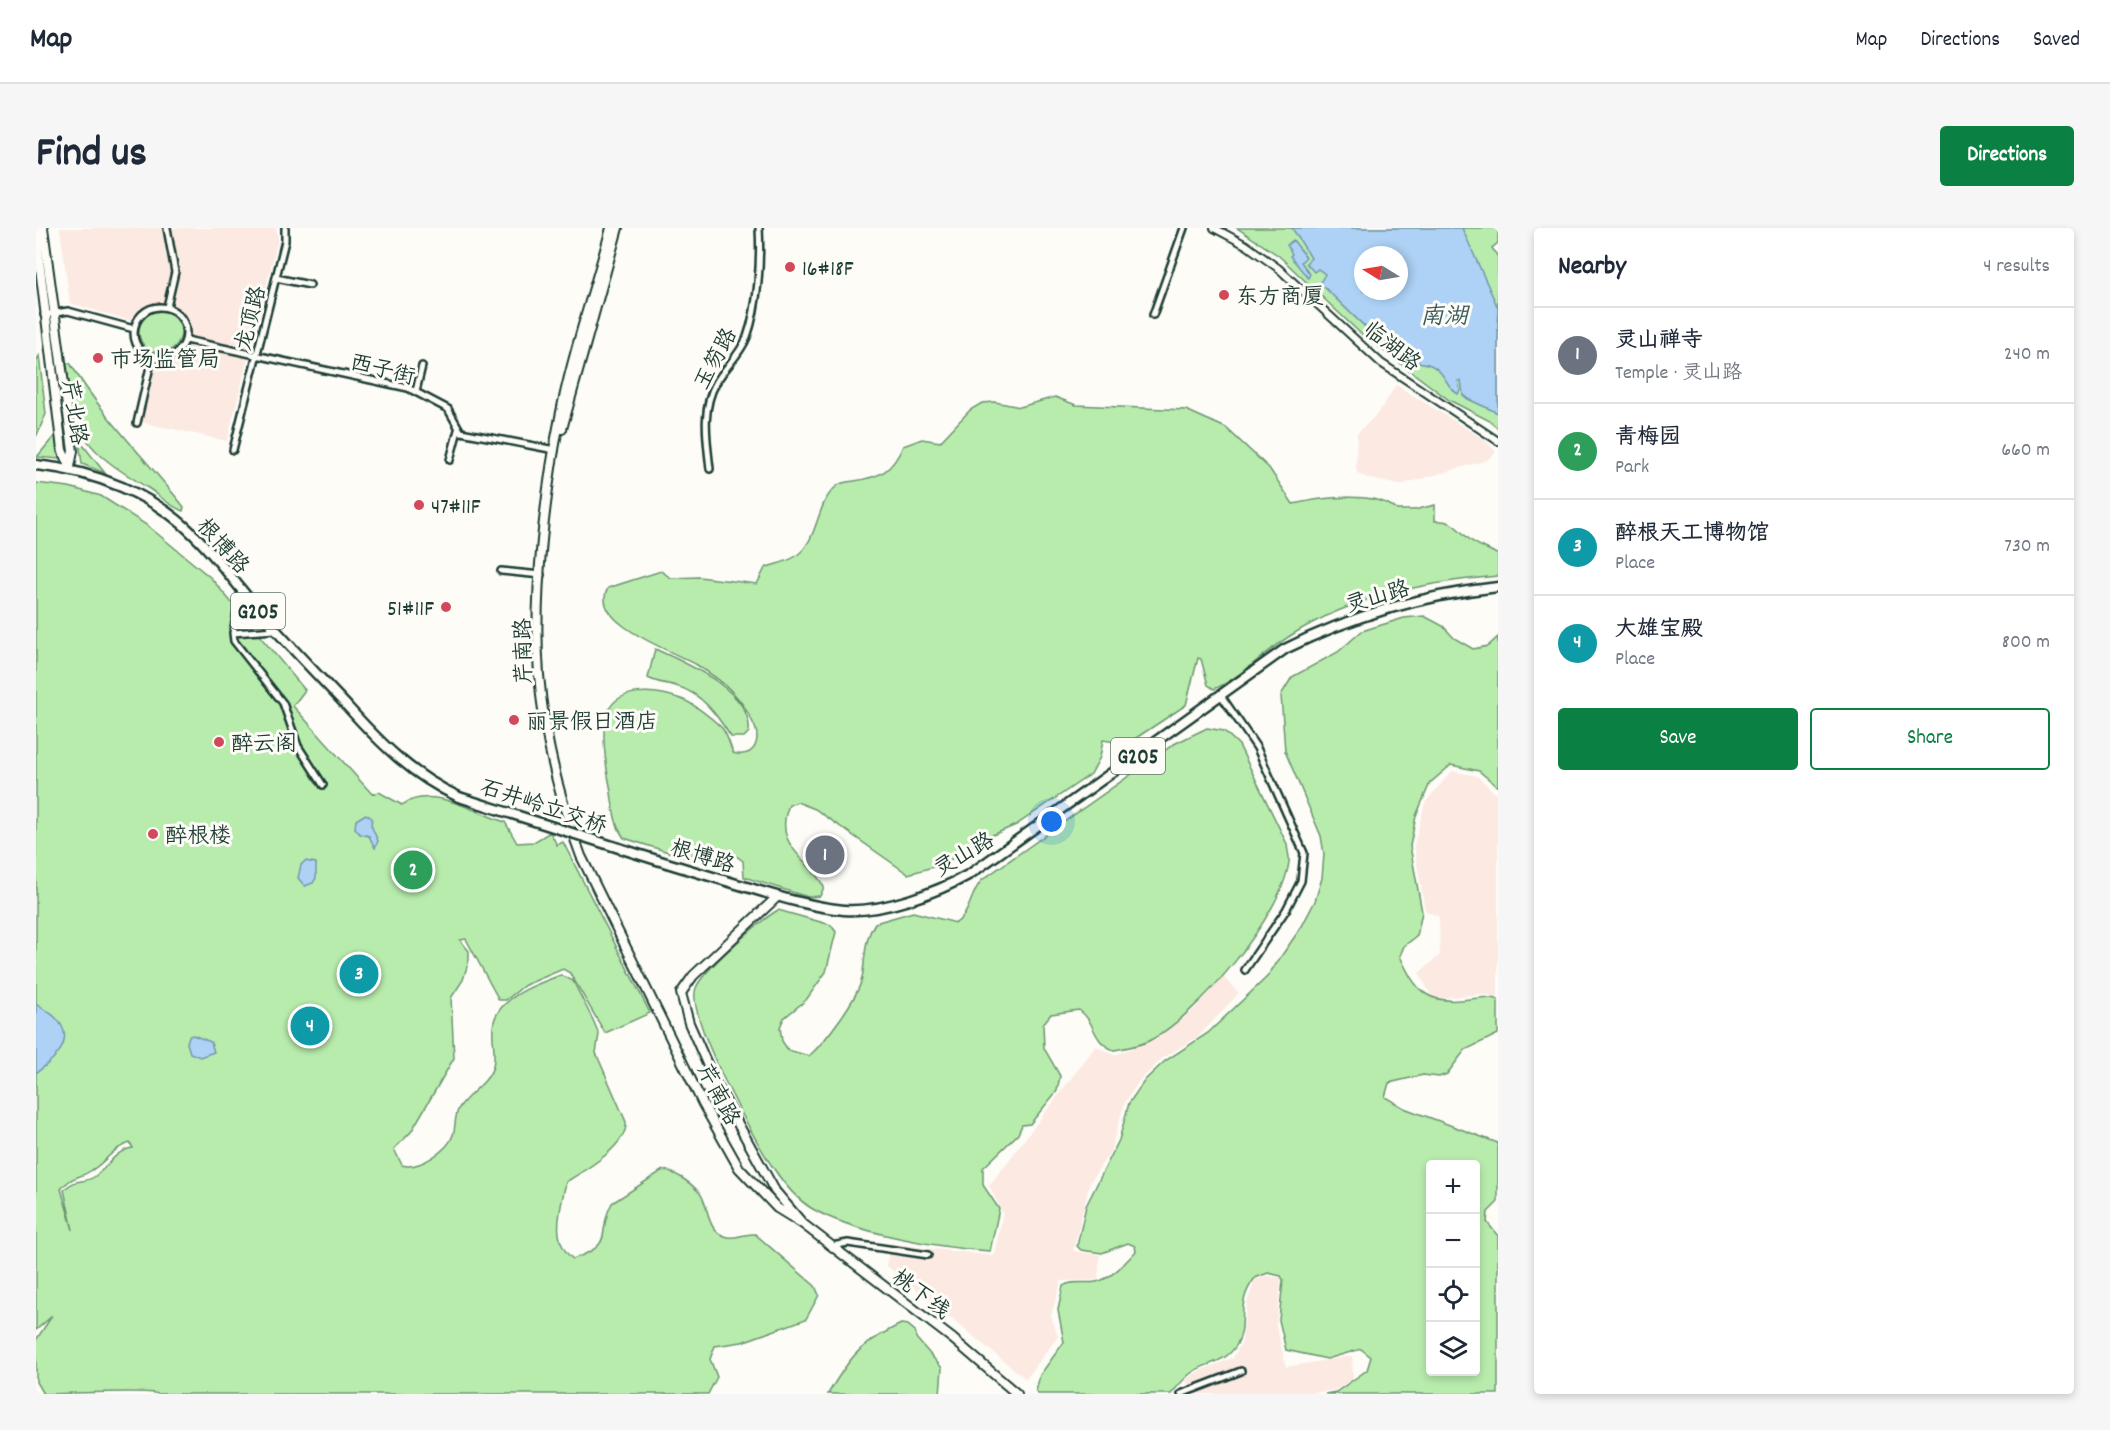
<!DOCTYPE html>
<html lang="en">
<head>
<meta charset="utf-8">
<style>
  :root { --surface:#fff; --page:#f6f6f7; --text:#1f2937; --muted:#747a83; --line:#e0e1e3; --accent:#0b8043 }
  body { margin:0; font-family:Dekko,"LXGW WenKai TC",sans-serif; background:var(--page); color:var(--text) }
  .controls { position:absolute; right:18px; bottom:18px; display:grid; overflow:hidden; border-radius:6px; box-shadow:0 3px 9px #0003 }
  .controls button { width:54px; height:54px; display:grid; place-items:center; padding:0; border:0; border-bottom:2px solid var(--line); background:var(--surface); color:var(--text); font:30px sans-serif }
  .compass { position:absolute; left:1318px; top:18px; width:54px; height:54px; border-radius:50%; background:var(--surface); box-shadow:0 3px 9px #0003; rotate:281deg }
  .you { position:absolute; left:1016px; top:594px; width:21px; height:21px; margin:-15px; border:4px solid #fff; border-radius:50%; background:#1a73e8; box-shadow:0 0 0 9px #1a73e833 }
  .badge { display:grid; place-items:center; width:39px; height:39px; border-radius:50%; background:var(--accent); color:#fff; font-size:20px; font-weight:700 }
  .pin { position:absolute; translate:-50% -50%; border:3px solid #fff; box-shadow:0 2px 6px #0006 }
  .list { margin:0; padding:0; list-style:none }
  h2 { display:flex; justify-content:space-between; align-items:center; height:78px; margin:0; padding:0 24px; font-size:26px }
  h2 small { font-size:20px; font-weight:400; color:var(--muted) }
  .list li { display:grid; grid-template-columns:39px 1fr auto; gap:18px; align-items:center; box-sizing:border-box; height:96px; padding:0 24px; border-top:2px solid var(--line) }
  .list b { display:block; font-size:22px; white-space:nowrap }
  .list p { margin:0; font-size:20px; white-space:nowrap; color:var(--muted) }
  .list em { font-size:20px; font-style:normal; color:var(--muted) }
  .actions { display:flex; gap:12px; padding:18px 24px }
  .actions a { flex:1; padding:14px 0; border:2px solid var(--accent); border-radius:6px; text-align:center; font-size:21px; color:var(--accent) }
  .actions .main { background:var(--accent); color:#fff }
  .icon { flex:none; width:33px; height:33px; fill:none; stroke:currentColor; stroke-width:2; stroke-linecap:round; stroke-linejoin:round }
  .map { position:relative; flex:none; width:1462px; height:1166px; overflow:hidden; border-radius:6px }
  header { display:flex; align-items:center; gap:36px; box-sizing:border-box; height:84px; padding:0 30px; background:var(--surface); border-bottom:2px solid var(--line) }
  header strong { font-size:28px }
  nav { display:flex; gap:33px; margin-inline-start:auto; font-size:21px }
  .intro { display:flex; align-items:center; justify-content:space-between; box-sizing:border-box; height:144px; padding:0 36px }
  h1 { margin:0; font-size:42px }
  .button { padding:15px 27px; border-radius:6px; background:var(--accent); color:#fff; font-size:21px; font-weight:700 }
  main { display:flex; gap:36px; padding:0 36px }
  aside { flex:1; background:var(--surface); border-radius:6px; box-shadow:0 3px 9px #0003 }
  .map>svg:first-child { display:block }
</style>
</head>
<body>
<header>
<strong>Map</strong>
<nav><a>Map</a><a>Directions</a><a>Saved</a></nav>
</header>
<div class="intro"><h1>Find us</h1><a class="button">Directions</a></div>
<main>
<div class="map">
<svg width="1462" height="1166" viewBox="0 0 1462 1166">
  <rect width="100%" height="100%" fill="#fdfcf7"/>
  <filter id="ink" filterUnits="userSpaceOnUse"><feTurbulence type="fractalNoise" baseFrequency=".0167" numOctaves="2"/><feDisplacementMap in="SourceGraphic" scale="12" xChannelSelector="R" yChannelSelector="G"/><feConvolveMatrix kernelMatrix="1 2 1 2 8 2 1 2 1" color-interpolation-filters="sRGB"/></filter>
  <g filter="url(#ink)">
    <!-- built -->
    <path fill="#fbe9e2" d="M24,0H240L242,11L191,213L105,194L119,135L104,126L99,119L95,93L34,75Z
      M1360,157L1449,212L1460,224L1451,232L1364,257L1334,251L1322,246L1320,241L1321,206L1343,184Z
      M1416,543L1441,548L1462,568V769L1446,766L1397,771L1383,745L1404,727L1403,689L1389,682L1378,617L1389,575Z
      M1187,749L1203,765L1163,808L1127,830L1104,852L1089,874L1074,924L1054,954L1037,1023L1064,1027L1062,1052L1025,1053L1015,1088L1022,1108L990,1151L850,1037L856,1016L958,1028L967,985L953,958L1060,818L1078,827L1119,812L1157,782Z
      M1231,1048L1245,1050L1240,1097L1250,1139L1316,1128L1317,1151L1299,1162L1265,1166H1147L1155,1160L1150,1152L1161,1144L1197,1130L1206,1113L1211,1075L1219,1052Z"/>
    <!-- green -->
    <path fill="#b8ecad" stroke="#6c9470" stroke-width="1.5" fill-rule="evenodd" d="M1201,0H1462V15L1456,20L1462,29V201L1454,193L1413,172L1324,105L1243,28ZM1327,27H1363V63H1327Z
      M103 104a21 21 0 1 1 42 0a21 21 0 1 1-42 0Z
      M3,128L10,186L0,209V134Z
      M31,135H34C66,188 110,231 148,279L147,283C135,279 123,267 112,260C51,223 36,209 31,135Z
      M1019,169L1040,177L1150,182L1190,200L1233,240L1257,276C1284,270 1340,262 1361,282H1378L1399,277V293C1415,291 1421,300 1432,310C1439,317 1453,321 1462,327V348C1391,354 1318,368 1257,406C1232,421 1203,451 1178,461L1172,457L1165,431L1162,430L1150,477L1097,512L1086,515L1067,512L1064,529L1055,546L980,597L947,611L908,636L872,646L779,581L761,574L753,577C736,618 772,629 788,659L784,668L772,669L708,649L707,633C690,618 669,616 651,630L588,610C577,595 577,575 574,558C570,538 565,509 570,489C578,457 621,462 645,471C657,475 677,491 686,500C691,506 694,517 697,525C711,529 721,523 721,508C721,500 716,493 713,487C701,464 683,451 661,437C642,425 551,395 572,360L625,343L635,350L663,349L721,356L729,340C739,336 752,334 760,328C784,311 779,275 801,258C805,254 812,254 818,253C845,249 856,243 867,218L886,211L904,214L934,182L946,175L959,174L984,179Z
      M21,205L23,231L1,229Z
      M43,212L69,245L46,236Z
      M0,255L33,259L65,268L112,298L175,350L269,462L257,478L336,566L343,564L366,577C396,556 439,585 469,594L481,615L498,614L514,604L521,617L527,614L614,785L569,805L534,745L527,741L489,757L470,772H463L430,711L424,712L433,723V732L427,752L415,770L418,830L375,904L358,921L366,937C382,942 412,923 417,907C420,898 418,889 423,880C432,865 453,855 457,838C462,820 449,799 465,780C480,763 504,755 525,747L537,753L557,792L563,806L560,825L590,894C592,918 549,942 530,954C525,980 513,1012 537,1031C582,1015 559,1006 576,975L627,942C639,944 654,954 663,964C675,978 668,1004 692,1009C699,1011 710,1005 719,1006L779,1058L783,1067L770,1091L706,1114L679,1118L674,1131L681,1149L672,1166H122C114,1161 24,1166 7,1166L0,1154V1112L16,1088L0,1102ZM94,915L97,920C77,923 73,939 58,949C47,956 40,949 28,962L37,1002L25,961C39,945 42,952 56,942C72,932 75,921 94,915Z
      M1388,388L1407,398L1418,410L1437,421L1452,418L1462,409V559L1443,543L1415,537L1394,555L1380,588L1374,618L1386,684L1381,708L1368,718L1364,728C1381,766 1393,777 1434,771C1444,770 1453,768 1462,772V806L1429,822L1411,846L1403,849L1387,847L1353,855L1349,869L1368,880L1462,915V974L1452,984L1451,994L1462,1008V1166H1289L1300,1164L1331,1142L1335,1129L1325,1121L1291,1131L1250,1122L1243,1092L1247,1052L1245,1048L1232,1045L1219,1050C1198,1077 1213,1094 1201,1116C1191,1134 1174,1134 1158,1143C1149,1149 1142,1158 1135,1166H1002L1000,1163L1004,1147L1028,1114L1022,1082L1027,1058C1036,1052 1049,1056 1060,1054C1075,1051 1090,1034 1100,1023L1099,1018L1092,1015L1066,1025L1045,1022L1041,1018L1050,978L1083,912L1093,875L1109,852L1129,833L1172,805L1231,749L1266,698L1279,673L1286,650L1288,626L1285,608L1249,523L1245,467L1256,449L1302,424L1326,403L1368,390ZM1394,936H1440V1144H1394Z
      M619,421C650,435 717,463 713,504L708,509H695C681,487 666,465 640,458C630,455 621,455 612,450Z
      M1171,500L1188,503L1203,517L1251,616C1251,622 1254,629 1253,634C1246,688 1161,788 1113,813C1103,818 1089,820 1078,822C1055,813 1061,795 1043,782L1015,786L1007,796L1008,820L1024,848L1021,863L994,896L986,897L982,906L947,940V957L963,981L954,1023C905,1020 817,1005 775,980C759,970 748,956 738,941C719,914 649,787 660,760C666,743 725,692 742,682L795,697L800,704L790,744L770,772L748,790L744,799L746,813L752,822L773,828C789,814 822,770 826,750C830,729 827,714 839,695L877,684L920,695C935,685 934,665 946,652L1138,516Z
      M865,1096L872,1097L879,1103L880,1110L906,1140L904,1166H792C815,1127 824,1116 865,1096Z"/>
    <!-- water -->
    <path fill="#add2f6" stroke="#7496a8" stroke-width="1.5" fill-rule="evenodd" d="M1256,0H1426L1462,80V185L1432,171L1427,167L1425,152L1422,153L1424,162L1422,166C1410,159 1410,146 1398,139C1390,133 1380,136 1372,131C1339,112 1311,81 1284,55L1289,46L1282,41L1278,44L1270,35L1275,30ZM1327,27H1363V63H1327Z
      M1257,12L1270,29L1265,34L1274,46L1272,50L1254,28L1256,26L1251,17Z
      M330,586L336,590L335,597L342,613L339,620L333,608L324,606L319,600L320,592Z
      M269,633L280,635V650L277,655L269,658L262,650L265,637Z
      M0,776C6,781 14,784 19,789C42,812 19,831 0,845Z
      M157,807L175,814L178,824L164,829L154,825L151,815L153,808Z"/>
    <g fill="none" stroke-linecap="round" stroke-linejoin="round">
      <defs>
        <path id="minor" d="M240,50L274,57
          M98 105a26 26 0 1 1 52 0a26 26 0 1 1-52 0Z
          M131,79L139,44L131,0
          M8,87L32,83L98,101
          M1117,87L1148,0
          M150,112L372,160L412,181L425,204L519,222
          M380,163L386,138
          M101,195L116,130
          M197,222L249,13V0
          M414,232L422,202
          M674,241C671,213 665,181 680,155C689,139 704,127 711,109C722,78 725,33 723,0
          M465,343L505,347
          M205,362L197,405L239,402
          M197,405L198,413L247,475L262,518L287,557
          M1184,466L1221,520L1268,625L1265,653L1250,682L1209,742
          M796,1018L812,1015L892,1027
          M1145,1166L1205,1143"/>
        <path id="tertiary" d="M1178,0L1210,17L1242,40L1345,135L1462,213"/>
        <path id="secondary" d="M2,0L1,15L26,222L34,240
          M7,0L37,223L34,239
          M575,0C559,61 537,122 525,184C509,263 497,366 503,447C508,508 523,570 545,628L667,876L703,940L741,980L767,996
          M526,201L582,0
          M742,668L657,748L645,765L653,795L679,854L739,963L767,996L917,1111L981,1166"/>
        <path id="trunk" d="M0,237C58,243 118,266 159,308C183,331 202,359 224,384C252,417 282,447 311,478C344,515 377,548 423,569
          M583,620C626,634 670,647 714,660C744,669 776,679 808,682C846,685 902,664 934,646L1249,421C1315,388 1389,367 1462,359"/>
      </defs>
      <!-- minor casing -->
      <use href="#minor" stroke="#1f3d34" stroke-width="10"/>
      <!-- tertiary casing -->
      <use href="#tertiary" stroke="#1f3d34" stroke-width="10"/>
      <!-- secondary casing -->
      <use href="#secondary" stroke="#1f3d34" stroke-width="12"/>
      <!-- trunk casing -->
      <use href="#trunk" stroke="#1f3d34" stroke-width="13"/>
      <!-- minor -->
      <use href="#minor" stroke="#fdfcf7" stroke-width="5"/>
      <!-- tertiary -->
      <use href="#tertiary" stroke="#fdfcf7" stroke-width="6"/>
      <!-- secondary -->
      <use href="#secondary" stroke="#fdfcf7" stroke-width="8"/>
      <!-- trunk -->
      <use href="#trunk" stroke="#fdfcf7" stroke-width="8"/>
      <defs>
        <path id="trunk-bridge" d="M423,569L583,620"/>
      </defs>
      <!-- trunk-bridge casing -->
      <use href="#trunk-bridge" stroke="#1f3d34" stroke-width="13" stroke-linecap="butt"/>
      <!-- trunk-bridge -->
      <use href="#trunk-bridge" stroke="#fdfcf7" stroke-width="8"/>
    </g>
  </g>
  <!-- markers -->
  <g fill="#d1495b" stroke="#fdfcf7" stroke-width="2">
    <circle cx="754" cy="39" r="6"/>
    <circle cx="1188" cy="67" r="6"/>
    <circle cx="62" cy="130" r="6"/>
    <circle cx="383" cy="277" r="6"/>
    <circle cx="410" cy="379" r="6"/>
    <circle cx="478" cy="492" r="6"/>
    <circle cx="183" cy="514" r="6"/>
    <circle cx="117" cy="606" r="6"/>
  </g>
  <g text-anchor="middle" stroke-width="6" stroke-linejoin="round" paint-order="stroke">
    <!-- shield labels -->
    <g fill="#fdfcf7" stroke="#62766e" stroke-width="1.5">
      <rect x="195" y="365" width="54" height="36" rx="4.5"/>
      <rect x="1075" y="510" width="54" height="36" rx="4.5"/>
    </g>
    <g font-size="21" font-weight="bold" fill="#1f3d34">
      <text x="222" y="390">G205</text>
      <text x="1102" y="535">G205</text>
    </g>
    <!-- poi labels -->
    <g font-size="22" fill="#1f3d34" stroke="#fdfcf7" text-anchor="start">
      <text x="766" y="47">16#18F</text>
      <text x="1200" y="75">东方商厦</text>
      <text x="74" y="138">市场监管局</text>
      <text x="395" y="285">47#11F</text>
      <text x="398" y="387" text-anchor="end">51#11F</text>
      <text x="490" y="500">丽景假日酒店</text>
      <text x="195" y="522">醉云阁</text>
      <text x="129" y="614">醉根楼</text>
    </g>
    <!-- street labels -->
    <g font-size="22" fill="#1f3d34" stroke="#fdfcf7">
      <text transform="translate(213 90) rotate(-76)" y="8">龙顶路</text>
      <text transform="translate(1357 117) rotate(38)" y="8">临湖路</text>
      <text transform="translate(678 130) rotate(-62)" y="8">玉笏路</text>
      <text transform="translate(347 140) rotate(14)" y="8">西子街</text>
      <text transform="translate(40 184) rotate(81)" y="8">芹北路</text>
      <text transform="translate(188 317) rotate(48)" y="8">根博路</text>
      <text transform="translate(1341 367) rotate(-16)" y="8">灵山路</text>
      <text transform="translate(486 423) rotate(-91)" y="8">芹南路</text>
      <text transform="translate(508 577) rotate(18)" y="8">石井岭立交桥</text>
      <text transform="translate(927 625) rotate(-30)" y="8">灵山路</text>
      <text transform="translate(667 627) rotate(17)" y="8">根博路</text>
      <text transform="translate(684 866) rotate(62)" y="8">芹南路</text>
      <text transform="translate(886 1065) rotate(37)" y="8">桃下线</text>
    </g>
    <!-- water labels -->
    <g font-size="24" font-style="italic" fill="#3b5b5b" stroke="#fdfcf7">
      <text x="1408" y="95">南湖</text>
    </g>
  </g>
</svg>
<div class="controls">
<button>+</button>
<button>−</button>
<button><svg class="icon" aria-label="locate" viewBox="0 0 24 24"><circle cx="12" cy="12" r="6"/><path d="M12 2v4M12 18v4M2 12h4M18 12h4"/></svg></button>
<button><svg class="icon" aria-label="layers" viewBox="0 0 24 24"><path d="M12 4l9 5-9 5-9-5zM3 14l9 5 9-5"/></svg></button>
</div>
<svg class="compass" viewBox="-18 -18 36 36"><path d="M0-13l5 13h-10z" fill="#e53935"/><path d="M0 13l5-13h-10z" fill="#747a83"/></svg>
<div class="you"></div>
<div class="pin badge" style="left:789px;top:627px;background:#6b7280">1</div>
<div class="pin badge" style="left:377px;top:642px;background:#2e9e5b">2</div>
<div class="pin badge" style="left:323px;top:746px;background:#0f9aa8">3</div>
<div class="pin badge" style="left:274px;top:798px;background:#0f9aa8">4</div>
</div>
<aside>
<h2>Nearby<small>4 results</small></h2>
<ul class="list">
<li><span class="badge" style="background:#6b7280">1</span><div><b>灵山禅寺</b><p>Temple · 灵山路</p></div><em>240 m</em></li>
<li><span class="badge" style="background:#2e9e5b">2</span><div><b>青梅园</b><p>Park</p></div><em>660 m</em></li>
<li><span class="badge" style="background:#0f9aa8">3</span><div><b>醉根天工博物馆</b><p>Place</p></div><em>730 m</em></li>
<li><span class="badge" style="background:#0f9aa8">4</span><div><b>大雄宝殿</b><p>Place</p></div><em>800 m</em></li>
</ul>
<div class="actions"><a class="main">Save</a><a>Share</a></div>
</aside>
</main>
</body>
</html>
